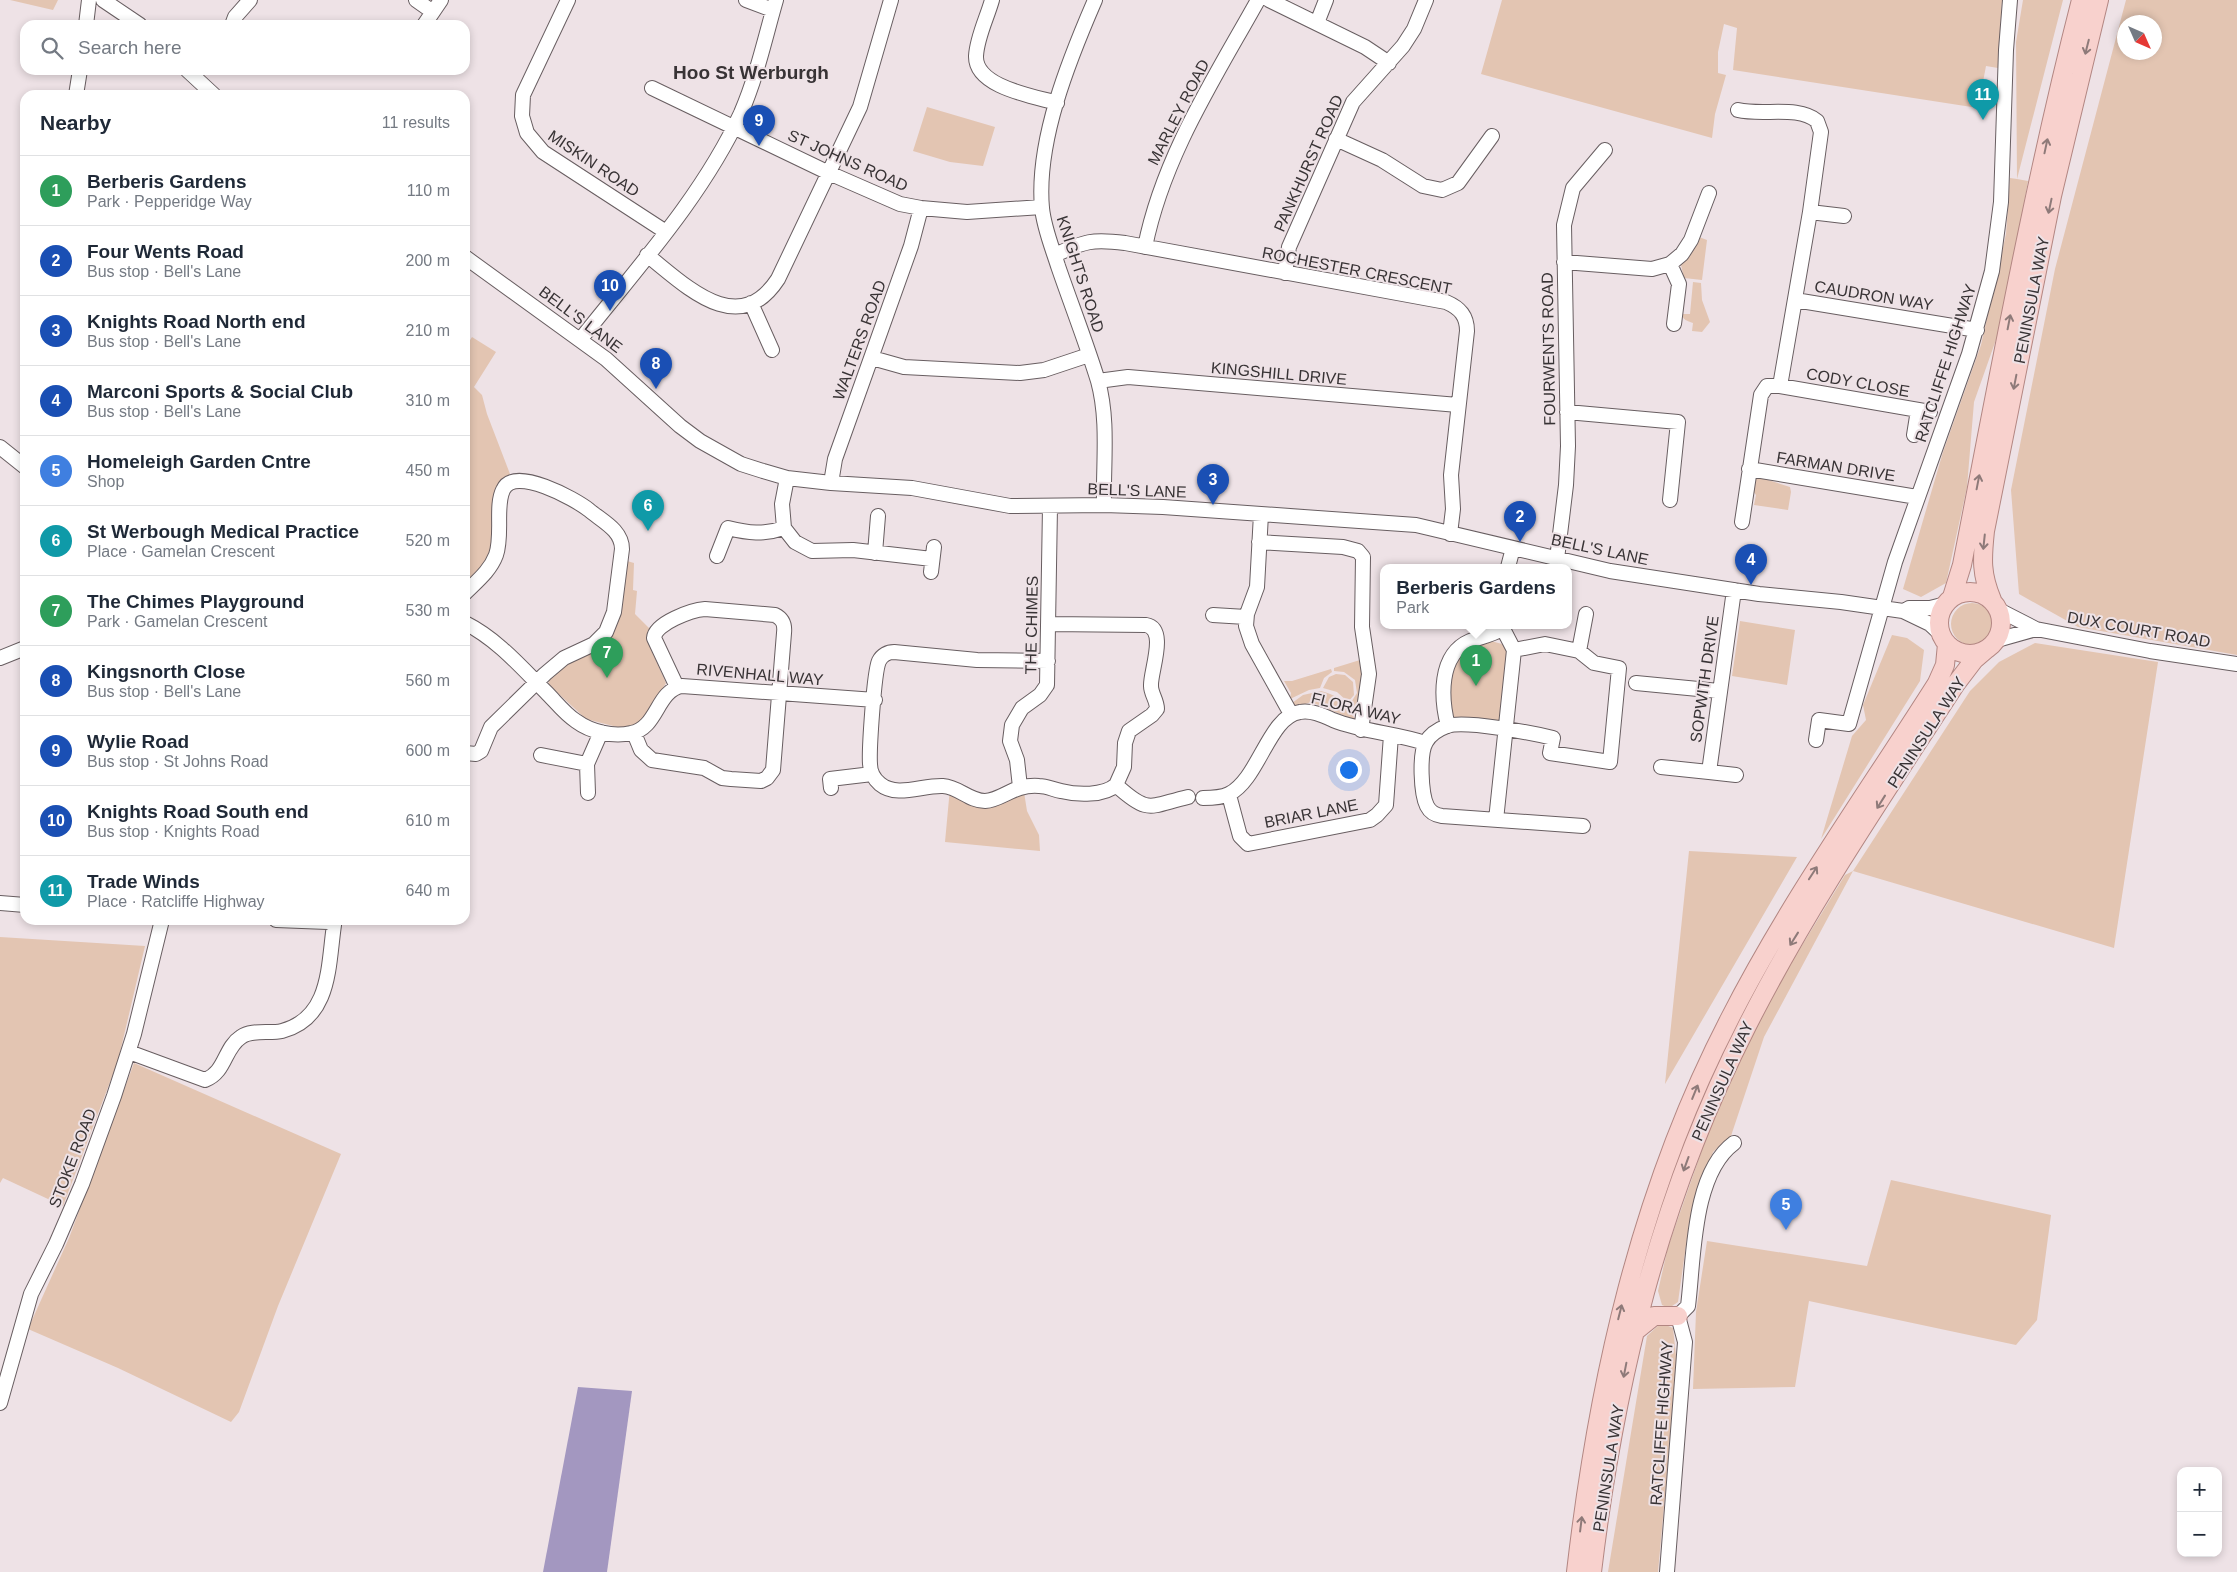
<!DOCTYPE html>
<html lang="en">
<head>
<meta charset="utf-8">
<style>
  :root { --surface:#fff; --page:#f6f6f7; --text:#1f2937; --muted:#747a83; --line:#e0e1e3; --accent:#408592 }
  body { margin:0; font-family:Arial,sans-serif; background:var(--page); color:var(--text) }
  .controls { position:absolute; right:15px; bottom:15px; display:grid; overflow:hidden; border-radius:10px; box-shadow:0 2px 8px #0003 }
  .controls button { width:45px; height:45px; display:grid; place-items:center; padding:0; border:0; border-bottom:1px solid var(--line); background:var(--surface); color:var(--text); font:25px sans-serif }
  .compass { position:absolute; left:2117px; top:15px; width:45px; height:45px; border-radius:50%; background:var(--surface); box-shadow:0 2px 8px #0003; rotate:135deg }
  .you { position:absolute; left:1348px; top:769px; width:18px; height:18px; margin:-12px; border:4px solid #fff; border-radius:50%; background:#1a73e8; box-shadow:0 0 0 8px #1a73e833 }
  .badge { display:grid; place-items:center; width:32px; height:32px; border-radius:50%; background:var(--accent); color:#fff; font-size:16px; font-weight:700 }
  .pin { position:absolute; translate:-50% -41px; filter:drop-shadow(0 1px 2px #0008) }
  .pin::after { content:''; position:absolute; top:26px; width:18px; height:15px; background:inherit; clip-path:polygon(0 0,100% 0,50% 100%) }
  .popup { position:absolute; left:1380px; top:564px; width:192px; height:65px; box-sizing:border-box; display:grid; place-content:center; border-radius:10px; background:var(--surface); filter:drop-shadow(0 1px 4px #0005); font-size:16px; white-space:nowrap; color:var(--muted) }
  .popup b { font-size:19px; color:var(--text) }
  .popup::after { content:''; position:absolute; left:50%; top:100%; margin-left:-10px; border:10px solid transparent; border-top-color:var(--surface) }
  .list { margin:0; padding:0; list-style:none }
  h2 { display:flex; justify-content:space-between; align-items:center; height:65px; margin:0; padding:0 20px; font-size:21px }
  h2 small { font-size:16px; font-weight:400; color:var(--muted) }
  .list li { display:grid; grid-template-columns:32px 1fr auto; gap:15px; align-items:center; box-sizing:border-box; height:70px; padding:0 20px; border-top:1px solid var(--line) }
  .list b { display:block; font-size:19px; white-space:nowrap }
  .list p { margin:0; font-size:16px; white-space:nowrap; color:var(--muted) }
  .list em { font-size:16px; font-style:normal; color:var(--muted) }
  .icon { flex:none; width:28px; height:28px; fill:none; stroke:currentColor; stroke-width:2; stroke-linecap:round; stroke-linejoin:round }
  .map { position:relative; flex:none; width:2237px; height:1572px; overflow:hidden }
  .search { position:absolute; background:var(--surface); box-shadow:0 2px 8px #0003; left:20px; top:20px; width:450px; height:55px; display:flex; align-items:center; gap:12px; box-sizing:border-box; padding:0 18px; border-radius:15px; color:var(--muted); font-size:19px }
  .panel { position:absolute; background:var(--surface); box-shadow:0 2px 8px #0003; left:20px; top:90px; width:450px; height:835px; border-radius:15px }
  .map>svg:first-child { display:block }
</style>
</head>
<body>
<div class="map">
<svg width="2237" height="1572" viewBox="0 0 2237 1572">
  <rect width="100%" height="100%" fill="#eee2e6"/>
  <!-- green -->
  <path fill="#e3c5b2" fill-rule="evenodd" d="M10,0H58L53,10Z
    M1502,0H2002L1998,68L1986,66L1978,108L1733,70L1737,28L1724,24L1718,52V73L1726,75L1715,114L1712,138L1481,74Z
    M2023,0H2063L2017,179L2028,181L2004,317L1974,402L1967,487L1946,583L1921,597L1903,589L1943,452L1981,345L2006,234L2010,178L2017,179L2016,42Z
    M2126,0H2237V655L2078,627L2019,594L2011,490L2055,269ZM2124,22H2154V52H2124Z
    M927,107L995,127L983,166L950,162L913,151Z
    M1699,237L1707,240L1702,280L1684,278L1681,265Z
    M1693,282L1701,283L1702,300L1710,322L1702,332L1692,331L1693,323C1687,321 1683,320 1682,314H1690Z
    M472,337L496,352L474,387L482,395L487,414L510,474L498,485L495,538L486,564L465,584V348Z
    M1759,477L1790,487L1791,492L1788,510L1754,505L1756,495L1752,490L1754,479Z
    M627,561L634,563L633,590L637,591L635,614L650,629L649,645L666,683L646,717L635,725L621,728L586,719L548,684C555,662 596,657 611,636C625,617 624,584 627,561Z
    M1951 624a21 21 0 1 1 42 0a21 21 0 1 1-42 0Z
    M1740,621L1795,630L1787,685L1732,676Z
    M1892,635L1907,638L1924,650L1920,681L1821,839L1852,736L1866,720L1863,705Z
    M1491,641L1502,644L1509,651L1501,722L1457,721C1438,705 1451,681 1455,660H1459L1467,651L1466,648Z
    M2035,643L2158,662L2114,948L1853,871L1764,1037L1731,1136L1713,1152L1689,1224L1678,1302L1669,1308L1662,1305L1658,1291L1668,1247L1723,1090L1762,1011L1845,875L1853,871L1970,691L1999,662Z
    M1360,660L1363,670L1358,717L1350,704L1357,693L1355,680L1344,672L1334,671V668Z
    M1331,669L1332,672L1324,678L1320,688L1309,690L1290,699L1291,693L1284,681H1292Z
    M1336,674L1345,675L1353,682L1354,695L1348,702L1337,692L1323,688L1329,677Z
    M1321,691C1350,700 1338,701 1357,720L1348,721L1345,716L1311,702L1297,707L1292,703L1303,695Z
    M950,788L961,799L1024,792L1027,811L1039,835L1040,851L945,842Z
    M1689,851L1797,857L1665,1084Z
    M0,937L145,946L118,1061L63,1206L3,1178L0,1183Z
    M134,1063L341,1154L278,1306L239,1412L231,1422L118,1368L28,1329L69,1238Z
    M1891,1180L2051,1215L2037,1320L2016,1345L1809,1301L1795,1387L1693,1389L1696,1312L1707,1241L1867,1266Z
    M1661,1323L1673,1328L1677,1365L1658,1572H1608L1647,1336Z"/>
  <!-- water -->
  <path fill="#a397c0" d="M578,1387L632,1391L607,1572H543Z"/>
  <g fill="none" stroke-linecap="round" stroke-linejoin="round">
    <defs>
      <path id="minor" d="M103,0L140,25
        M416,0L433,12
        M568,0L523,95L522,116L527,133L543,152L666,232
        M746,0L773,10
        M992,0C987,18 977,37 976,56C975,87 1033,96 1057,103
        M1095,0C1069,60 1036,141 1042,208C1044,228 1052,247 1058,266C1071,304 1086,342 1098,381C1109,421 1103,464 1104,505
        M1269,0L1365,47L1389,63
        M1317,23L1326,0
        M86,25L89,0
        M232,25L235,17L250,0
        M424,25L441,0
        M187,70L214,95
        M652,88L829,173L900,204L921,208L967,212L1042,207
        M76,95L80,70
        M1738,110C1763,116 1798,105 1817,121L1821,132L1810,212L1780,386H1767L1761,395L1742,522
        M1336,139L1382,160L1423,186L1442,190L1458,183L1492,136
        M1810,212L1844,216
        M1145,247C1163,157 1214,79 1258,0
        M647,255C685,285 738,340 778,279L860,107L891,0
        M1055,255C1085,241 1092,239 1125,243L1446,302C1460,308 1467,316 1467,331L1451,475L1453,509L1450,534
        M465,257L606,359L680,426L700,441L741,464L763,471L787,478L831,483L912,488L1010,506L1104,505L1163,507L1416,525L1610,571L1759,594L1841,602L1903,611L1930,624L1943,636
        M1564,262L1652,269L1670,264L1682,254L1691,240L1709,193
        M1670,264L1679,284L1674,324
        M1285,273L1289,247L1353,102L1403,46L1414,29L1426,0
        M1795,300L1977,330
        M751,303L772,350
        M580,340C637,268 702,197 741,113C757,76 765,38 776,0
        M872,358L904,367L1020,373L1044,370L1089,355
        M1098,381L1128,377L1458,405
        M1780,386L1930,412
        M1567,412L1678,422L1670,500
        M1914,435L1918,410
        M0,447L25,467
        M1749,469L1917,497
        M831,483L835,459L911,246L921,208
        M1261,514L1257,587L1247,614L1246,626L1252,644L1291,714
        M784,528L782,504L787,478
        M1259,542L1343,547L1358,551L1363,557L1362,627L1369,674L1361,730
        M875,553L878,516
        M717,556L728,528C748,533 764,535 784,528L795,542L812,551L853,550L932,559
        M1557,559L1566,485L1568,446L1564,225L1573,188L1605,150
        M1508,567L1513,548
        M931,572L934,547
        M465,593C477,581 490,571 496,555C503,535 495,506 503,490C514,465 575,499 589,510C602,521 622,530 622,549L614,612L606,632L594,644L564,658L545,674L491,727L481,751L476,754L465,753
        M1999,610L2036,629L2150,651L2237,664
        M1904,611L1909,608H1930L1946,604
        M1213,615L1246,617
        M465,623C497,639 521,667 546,692C556,702 565,714 576,721C591,732 613,737 631,733C658,728 656,691 682,686L875,700
        M1048,624L1146,625C1168,629 1150,672 1151,686C1151,694 1157,700 1157,709L1152,715L1129,731L1125,743L1124,767L1116,785
        M1997,640L2036,629
        M1514,650L1545,644L1579,651L1594,663L1619,668L1610,762L1550,753L1553,738C1532,733 1465,720 1447,726C1439,729 1430,735 1426,742C1419,754 1421,794 1427,806C1430,812 1435,815 1442,816L1583,826
        M1579,651L1586,614
        M0,658L25,648
        M1048,661L977,660L894,652C888,652 882,655 879,661C874,672 869,750 870,764C870,771 874,779 880,784C897,798 922,785 943,786C959,787 969,801 985,801C1003,800 1013,784 1039,786C1047,786 1054,790 1061,791C1077,795 1104,796 1116,785C1149,815 1149,806 1188,797
        M1636,683L1719,691
        M1448,726C1441,699 1438,655 1470,641C1481,637 1492,635 1502,629
        M634,733L641,750L652,760L704,768L722,778L731,779L761,781L767,778L773,770L784,633C785,624 783,619 775,615L705,609C692,610 655,623 654,638L677,687
        M1816,740L1819,720L1849,724L1895,562L1969,354L1992,271L2001,202L2006,50L2010,0
        M541,755L587,764L601,732
        M587,764L588,793
        M1661,767L1709,772L1734,590
        M1709,772L1736,775
        M1020,787L1017,760L1010,741L1012,725L1022,708L1040,695L1047,685L1050,507
        M831,788L830,779L872,774
        M1229,795L1240,836L1248,844L1370,820L1377,815L1386,805L1391,735
        M1203,798C1211,798 1221,798 1229,794C1259,779 1269,716 1300,712C1311,710 1322,715 1333,720C1363,732 1395,733 1425,743
        M1496,820L1514,650L1501,625
        M0,903L25,905
        M129,1052L205,1080C226,1072 224,1048 241,1037C252,1029 270,1034 282,1031C331,1018 328,966 334,925L328,922L276,920
        M0,1403L31,1294L56,1244L82,1184L114,1096L134,1034L162,920
        M1667,1572L1685,1342L1678,1316L1688,1306C1694,1259 1692,1174 1734,1143"/>
      <path id="major" d="M1939 623a31 31 0 1 1 62 0a31 31 0 1 1-62 0Z
        M1952,597L1962,565C1999,376 2033,187 2081,0
        M1992,600C1981,574 1982,559 1985,531L2052,196L2099,0
        M1633,1333L1654,1316H1678
        M1576,1572C1598,1381 1640,1192 1729,1020C1789,902 1866,795 1937,683L1945,665L1947,644
        M1592,1572C1615,1380 1659,1199 1747,1026C1807,907 1883,796 1955,685L1974,660L1988,648"/>
    </defs>
    <!-- minor casing -->
    <use href="#minor" stroke="#685e61" stroke-width="16"/>
    <!-- major casing -->
    <use href="#major" stroke="#b28682" stroke-width="20"/>
    <!-- minor -->
    <use href="#minor" stroke="#fff" stroke-width="14"/>
    <!-- major -->
    <use href="#major" stroke="#f8d1cd" stroke-width="18"/>
  </g>
  <!-- one-way arrows -->
  <defs><path id="oneway-shaft" d="M-6 0H5M1.5-3L5.5 0L1.5 3" fill="none" stroke-width="1.6" stroke-linecap="round" stroke-linejoin="round" transform="scale(1.25)"/></defs>
  <g stroke="#8e7a79">
    <use href="#oneway-shaft" transform="translate(2087 47) rotate(104)"/>
    <use href="#oneway-shaft" transform="translate(2046 146) rotate(-78)"/>
    <use href="#oneway-shaft" transform="translate(2050 206) rotate(102)"/>
    <use href="#oneway-shaft" transform="translate(2009 322) rotate(-79)"/>
    <use href="#oneway-shaft" transform="translate(2015 382) rotate(101)"/>
    <use href="#oneway-shaft" transform="translate(1978 482) rotate(-79)"/>
    <use href="#oneway-shaft" transform="translate(1984 542) rotate(96)"/>
    <use href="#oneway-shaft" transform="translate(1881 802) rotate(122)"/>
    <use href="#oneway-shaft" transform="translate(1813 873) rotate(-57)"/>
    <use href="#oneway-shaft" transform="translate(1794 939) rotate(122)"/>
    <use href="#oneway-shaft" transform="translate(1695 1092) rotate(-68)"/>
    <use href="#oneway-shaft" transform="translate(1686 1164) rotate(110)"/>
    <use href="#oneway-shaft" transform="translate(1620 1312) rotate(-76)"/>
    <use href="#oneway-shaft" transform="translate(1625 1370) rotate(101)"/>
    <use href="#oneway-shaft" transform="translate(1581 1524) rotate(-83)"/>
  </g>
  <g text-anchor="middle" stroke-width="4" stroke-linejoin="round" paint-order="stroke">
    <!-- street labels -->
    <g font-size="16" fill="#383335" stroke="#eee2e6">
      <text transform="translate(1178 112) rotate(-63)" y="6">MARLEY ROAD</text>
      <text transform="translate(848 160) rotate(24)" y="6">ST JOHNS ROAD</text>
      <text transform="translate(594 163) rotate(34)" y="6">MISKIN ROAD</text>
      <text transform="translate(1308 163) rotate(-66)" y="6">PANKHURST ROAD</text>
      <text transform="translate(1357 270) rotate(11)" y="6">ROCHESTER CRESCENT</text>
      <text transform="translate(1081 274) rotate(72)" y="6">KNIGHTS ROAD</text>
      <text transform="translate(1874 295) rotate(9)" y="6">CAUDRON WAY</text>
      <text transform="translate(2031 300) rotate(-79)" y="6">PENINSULA WAY</text>
      <text transform="translate(581 319) rotate(37)" y="6">BELL'S LANE</text>
      <text transform="translate(859 340) rotate(-70)" y="6">WALTERS ROAD</text>
      <text transform="translate(1548 349) rotate(-91)" y="6">FOURWENTS ROAD</text>
      <text transform="translate(1945 363) rotate(-72)" y="6">RATCLIFFE HIGHWAY</text>
      <text transform="translate(1279 373) rotate(5)" y="6">KINGSHILL DRIVE</text>
      <text transform="translate(1858 382) rotate(10)" y="6">CODY CLOSE</text>
      <text transform="translate(1836 466) rotate(9)" y="6">FARMAN DRIVE</text>
      <text transform="translate(1137 490) rotate(2)" y="6">BELL'S LANE</text>
      <text transform="translate(1600 549) rotate(12)" y="6">BELL'S LANE</text>
      <text transform="translate(1031 625) rotate(-89)" y="6">THE CHIMES</text>
      <text transform="translate(2139 629) rotate(10)" y="6">DUX COURT ROAD</text>
      <text transform="translate(760 674) rotate(5)" y="6">RIVENHALL WAY</text>
      <text transform="translate(1704 679) rotate(-82)" y="6">SOPWITH DRIVE</text>
      <text transform="translate(1356 708) rotate(14)" y="6">FLORA WAY</text>
      <text transform="translate(1926 732) rotate(-57)" y="6">PENINSULA WAY</text>
      <text transform="translate(1311 813) rotate(-11)" y="6">BRIAR LANE</text>
      <text transform="translate(1722 1081) rotate(-66)" y="6">PENINSULA WAY</text>
      <text transform="translate(72 1158) rotate(-69)" y="6">STOKE ROAD</text>
      <text transform="translate(1661 1423) rotate(-86)" y="6">RATCLIFFE HIGHWAY</text>
      <text transform="translate(1608 1468) rotate(-81)" y="6">PENINSULA WAY</text>
    </g>
    <!-- quarter labels -->
    <g font-size="19" font-weight="bold" fill="#383335" stroke="#eee2e6">
      <text x="751" y="79">Hoo St Werburgh</text>
    </g>
  </g>
</svg>
<div class="controls">
<button>+</button>
<button>−</button>
</div>
<svg class="compass" viewBox="-18 -18 36 36"><path d="M0-13l5 13h-10z" fill="#e53935"/><path d="M0 13l5-13h-10z" fill="#747a83"/></svg>
<div class="you"></div>
<div class="pin badge" style="left:1476px;top:686px;background:#2e9e5b">1</div>
<div class="popup"><b>Berberis Gardens</b>Park</div>
<div class="pin badge" style="left:1520px;top:542px;background:#1a4fb4">2</div>
<div class="pin badge" style="left:1213px;top:505px;background:#1a4fb4">3</div>
<div class="pin badge" style="left:1751px;top:585px;background:#1a4fb4">4</div>
<div class="pin badge" style="left:1786px;top:1230px;background:#3f7fe0">5</div>
<div class="pin badge" style="left:648px;top:531px;background:#0f9aa8">6</div>
<div class="pin badge" style="left:607px;top:678px;background:#2e9e5b">7</div>
<div class="pin badge" style="left:656px;top:389px;background:#1a4fb4">8</div>
<div class="pin badge" style="left:759px;top:146px;background:#1a4fb4">9</div>
<div class="pin badge" style="left:610px;top:311px;background:#1a4fb4">10</div>
<div class="pin badge" style="left:1983px;top:120px;background:#0f9aa8">11</div>
<div class="search"><svg class="icon" aria-label="search" viewBox="0 0 24 24"><circle cx="10" cy="10" r="6"/><path d="M15 15l6 6"/></svg>Search here</div>
<section class="panel">
<h2>Nearby<small>11 results</small></h2>
<ul class="list">
<li><span class="badge" style="background:#2e9e5b">1</span><div><b>Berberis Gardens</b><p>Park · Pepperidge Way</p></div><em>110 m</em></li>
<li><span class="badge" style="background:#1a4fb4">2</span><div><b>Four Wents Road</b><p>Bus stop · Bell's Lane</p></div><em>200 m</em></li>
<li><span class="badge" style="background:#1a4fb4">3</span><div><b>Knights Road North end</b><p>Bus stop · Bell's Lane</p></div><em>210 m</em></li>
<li><span class="badge" style="background:#1a4fb4">4</span><div><b>Marconi Sports &amp; Social Club</b><p>Bus stop · Bell's Lane</p></div><em>310 m</em></li>
<li><span class="badge" style="background:#3f7fe0">5</span><div><b>Homeleigh Garden Cntre</b><p>Shop</p></div><em>450 m</em></li>
<li><span class="badge" style="background:#0f9aa8">6</span><div><b>St Werbough Medical Practice</b><p>Place · Gamelan Crescent</p></div><em>520 m</em></li>
<li><span class="badge" style="background:#2e9e5b">7</span><div><b>The Chimes Playground</b><p>Park · Gamelan Crescent</p></div><em>530 m</em></li>
<li><span class="badge" style="background:#1a4fb4">8</span><div><b>Kingsnorth Close</b><p>Bus stop · Bell's Lane</p></div><em>560 m</em></li>
<li><span class="badge" style="background:#1a4fb4">9</span><div><b>Wylie Road</b><p>Bus stop · St Johns Road</p></div><em>600 m</em></li>
<li><span class="badge" style="background:#1a4fb4">10</span><div><b>Knights Road South end</b><p>Bus stop · Knights Road</p></div><em>610 m</em></li>
<li><span class="badge" style="background:#0f9aa8">11</span><div><b>Trade Winds</b><p>Place · Ratcliffe Highway</p></div><em>640 m</em></li>
</ul>
</section>
</div>
</body>
</html>
